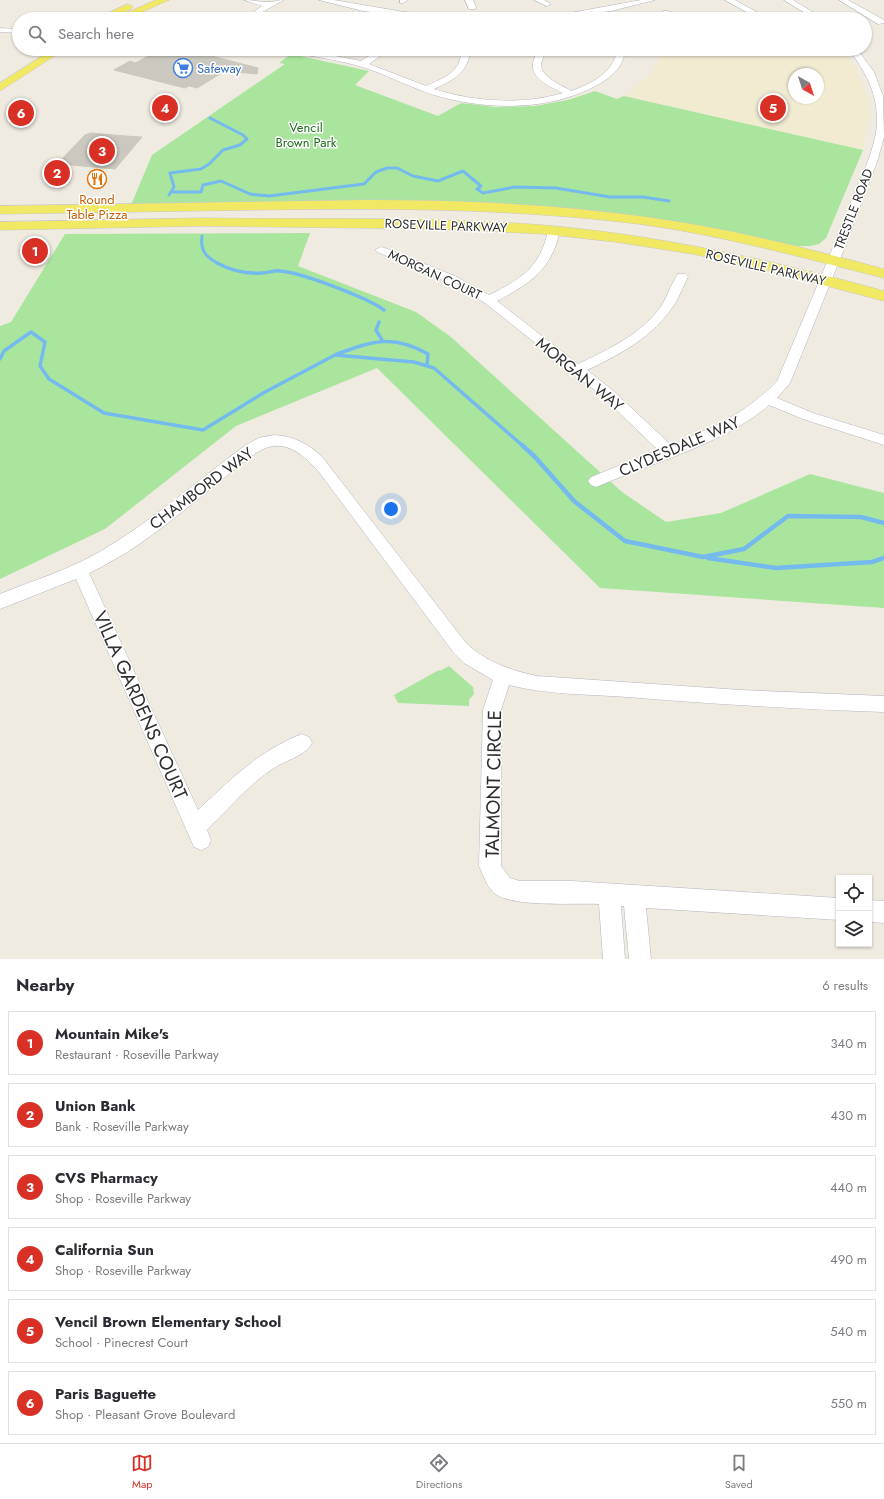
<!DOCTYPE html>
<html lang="en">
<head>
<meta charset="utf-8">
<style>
  :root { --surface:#fff; --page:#f2f2f3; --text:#2b2b33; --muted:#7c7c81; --line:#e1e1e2; --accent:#d93025 }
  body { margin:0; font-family:Jost,sans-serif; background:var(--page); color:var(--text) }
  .controls { position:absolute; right:12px; bottom:12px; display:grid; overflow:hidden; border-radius:0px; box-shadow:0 1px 3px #0004 }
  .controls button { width:36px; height:36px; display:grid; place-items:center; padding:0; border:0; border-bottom:1px solid var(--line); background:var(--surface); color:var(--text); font:20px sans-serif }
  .compass { position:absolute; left:788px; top:68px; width:36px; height:36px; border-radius:50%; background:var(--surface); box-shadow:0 1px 3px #0004; rotate:141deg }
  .you { position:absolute; left:391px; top:509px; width:14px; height:14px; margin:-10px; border:3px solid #fff; border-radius:50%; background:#1a73e8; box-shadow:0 0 0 6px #1a73e833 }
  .badge { display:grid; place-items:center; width:26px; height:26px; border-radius:50%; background:var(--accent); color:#fff; font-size:13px; font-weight:700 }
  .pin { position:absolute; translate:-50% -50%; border:2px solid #fff; box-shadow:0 1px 4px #0006 }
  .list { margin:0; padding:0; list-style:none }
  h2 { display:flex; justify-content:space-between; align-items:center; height:52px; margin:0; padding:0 16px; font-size:17px }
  h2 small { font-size:13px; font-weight:400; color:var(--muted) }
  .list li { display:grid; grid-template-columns:26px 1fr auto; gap:12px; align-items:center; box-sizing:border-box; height:64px; margin:0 8px 8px; padding:0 8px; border:1px solid var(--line); border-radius:0px }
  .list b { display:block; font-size:15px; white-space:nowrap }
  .list p { margin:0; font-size:13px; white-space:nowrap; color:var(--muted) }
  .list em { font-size:13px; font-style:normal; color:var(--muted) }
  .icon { flex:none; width:22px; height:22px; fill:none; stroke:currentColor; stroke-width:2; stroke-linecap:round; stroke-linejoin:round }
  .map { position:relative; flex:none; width:884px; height:959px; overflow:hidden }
  .search { position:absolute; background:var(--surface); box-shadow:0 1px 3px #0004; left:12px; right:12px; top:12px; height:44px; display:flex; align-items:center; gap:10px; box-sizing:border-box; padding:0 14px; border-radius:22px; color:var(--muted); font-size:15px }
  .sheet { height:484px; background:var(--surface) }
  nav { display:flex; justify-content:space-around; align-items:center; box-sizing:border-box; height:56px; border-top:1px solid var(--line); background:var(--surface); font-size:11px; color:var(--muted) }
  nav a { display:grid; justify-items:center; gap:2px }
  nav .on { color:var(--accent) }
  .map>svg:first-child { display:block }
</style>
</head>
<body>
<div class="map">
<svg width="884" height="959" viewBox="0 0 884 959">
  <rect width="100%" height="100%" fill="#efebe1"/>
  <!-- education -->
  <path fill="#f0ebd1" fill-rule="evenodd" d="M702,49H844L856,67L868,98L870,117L863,150L624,96L651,74L662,52ZM794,74H818V98H794Z"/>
  <!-- green -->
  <path fill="#aae59e" d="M291,54L369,71L355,85L438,116L461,103L496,107L535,106L568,100L595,91L617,99L624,96L863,150L826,238L819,244L810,246H797L728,231L535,208L131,205L152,155L285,64L279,63Z
    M310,233L298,266L416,312L451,337L622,492L666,522L721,513L810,474L884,493V608L600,588L377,368L236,426L105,529L0,579V326L11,322L65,234Z
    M449,666L473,687L474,694L469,700V706L398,703L394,695L439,670L440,671Z"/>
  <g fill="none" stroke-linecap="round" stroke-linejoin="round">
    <!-- stream-far2 -->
    <path stroke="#75baef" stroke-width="3" d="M171,192H201L203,185L221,181L250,194L269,196L364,184L376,172L387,168H397L413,176L438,181L463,171L481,186L477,189L483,193L515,187L556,188L610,197H643L669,201
      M169,195L174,187L170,173L201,169L209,164L223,150L240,145L247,139L243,135L210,118
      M202,236C200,251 206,257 219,264"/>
    <!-- stream-far1 -->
    <path stroke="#75baef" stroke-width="3.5" d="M217,263C230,270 247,274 262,273C268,273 274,270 280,271C300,272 368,298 384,310
      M379,322L376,330L382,340
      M337,354C373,341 393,334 428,354L427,365
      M0,359L4,351L31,332L45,342L40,366L49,379L104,413L203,430L265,392L335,355L414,362L434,368L523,446"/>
    <!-- stream -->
    <path stroke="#75baef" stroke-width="4.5" d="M522,445L535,457L574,501L625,541L703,557L744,549L788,516L861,517L884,523
      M708,558L776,568L872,562L884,558"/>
  </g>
  <!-- building -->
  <path fill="#cbc9bf" stroke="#cbc8ba" d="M162,49H184L258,68L257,74L225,71L197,88L189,86L185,88L114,70L130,61L135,63Z
    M91,133L125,136L142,137L115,169L61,164L63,162H59L85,135Z"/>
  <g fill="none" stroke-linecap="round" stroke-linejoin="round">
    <defs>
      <path id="minor" d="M244,0C252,0 260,2 268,2C273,2 278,0 284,0L264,11L253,19H244L262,6Z
        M319,0H334L404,12L487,18L570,13L641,0H655L611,11L554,19H427L363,11Z
        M400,0H408L403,3H400Z
        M465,0H473L476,7L475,9H469Z
        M534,0H544L551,4L547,6Z
        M725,0H735L769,19H759Z
        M784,0H793L824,19H815Z
        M839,0H848L884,20V23L878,24Z
        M663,11H669L682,19H672L663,15Z
        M324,15H327L331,17L329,19H321Z
        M0,28L19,29V33L0,32Z
        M282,49H300L361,61L380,49H390L369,64L426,86C446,77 460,73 462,49H470C469,72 454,80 434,89C474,102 523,105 563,93C553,88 531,79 533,64C533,59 537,54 538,49H546C545,54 542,59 541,64C541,78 562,85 571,91C591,84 615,72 617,49H625C624,67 612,77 597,85C549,112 485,110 434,95C412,88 391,77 369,69C342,60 314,57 286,51Z
        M849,49H857L874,72L883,96L884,137L878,159L844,249L790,383L777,398L813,413L884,435V445L803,419L769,405C727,442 653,463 601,485L596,487L591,485L588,481L591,477L658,450L601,395L485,303L447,282L377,252L375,250L381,247L385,248L455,276L489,295C521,279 541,267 548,230L550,228H558L560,230C552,269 531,283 497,301L578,364C609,349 642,334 662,305C668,295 671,284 678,274H686L688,277C683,286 680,296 674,305C653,337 621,354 587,370L611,389L671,445C711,429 747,413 777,381C802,322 827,264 850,204C860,179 879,143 877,115C875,87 864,71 849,49Z
        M274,435C294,436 309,444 323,458L466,643C486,662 510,670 537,676L741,690L884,696V712C798,709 712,704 627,697C587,694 548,695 509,685L501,710V866L510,878L520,881H572L839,898V920L646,908L651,959H629L624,906H621L625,959H603L599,904C573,903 517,907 497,895C487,889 484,876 479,866L483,710L493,680L464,663L454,653L319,472C301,452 282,436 256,453C201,493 152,544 89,573L198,810C230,780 260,750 302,734L309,737L312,743C306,756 285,760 274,768C249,784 228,809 207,830L211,840L208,847L201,850L194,847L76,579L0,609V594C34,580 69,570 101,551C153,521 197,480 246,445L259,438Z
        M869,900L884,901V923L869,922Z"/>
      <path id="major" d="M156,0H169L126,19H113Z
        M128,4L133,7L131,9L108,19H95Z
        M53,49H65L0,91V83Z
        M366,200C460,200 554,204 647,217C727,228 807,248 884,269V278C803,258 722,235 639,224C510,208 381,208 251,210C167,211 84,213 0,214V206Z
        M203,218C316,220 429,216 542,225C658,235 772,260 884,291V301L770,271L693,254L616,242L544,234L443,229L203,226L0,230V222Z"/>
    </defs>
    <!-- minor casing -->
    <use href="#minor" stroke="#b4b4c1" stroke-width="1"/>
    <!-- major casing -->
    <use href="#major" stroke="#c9c9c9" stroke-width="1"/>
    <!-- minor -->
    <use href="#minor" fill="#fff" fill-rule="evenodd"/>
    <!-- major -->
    <use href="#major" fill="#f1e864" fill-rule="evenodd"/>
  </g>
  <!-- icons -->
  <defs>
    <symbol id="supermarket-ring" viewBox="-11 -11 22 22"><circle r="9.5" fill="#fff" stroke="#3f7fe0" stroke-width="1.5"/><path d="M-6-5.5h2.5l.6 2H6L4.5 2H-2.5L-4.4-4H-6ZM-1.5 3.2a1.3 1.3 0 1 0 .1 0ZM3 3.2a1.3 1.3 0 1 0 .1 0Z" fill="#3f7fe0"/></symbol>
    <symbol id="restaurant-ring" viewBox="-11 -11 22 22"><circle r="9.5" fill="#fff" stroke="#e8710a" stroke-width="1.5"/><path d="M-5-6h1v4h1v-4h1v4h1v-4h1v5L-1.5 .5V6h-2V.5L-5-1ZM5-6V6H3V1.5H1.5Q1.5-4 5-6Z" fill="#e8710a"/></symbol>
  </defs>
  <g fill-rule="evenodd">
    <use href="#supermarket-ring" x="172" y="57" width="22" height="22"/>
    <use href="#restaurant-ring" x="86" y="168" width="22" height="22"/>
  </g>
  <g text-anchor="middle" stroke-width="3" stroke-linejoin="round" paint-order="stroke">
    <!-- far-shop labels -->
    <g font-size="13" fill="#366cbe" stroke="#fff" text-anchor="start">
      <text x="197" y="73">Safeway</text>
    </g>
    <!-- far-park labels -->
    <g font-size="13" fill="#1f6d1b" stroke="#fff">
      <text x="306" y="132">Vencil<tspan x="306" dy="15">Brown Park</tspan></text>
    </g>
    <!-- far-food labels -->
    <g font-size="13" fill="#c56008" stroke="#fff">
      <text x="97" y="204">Round<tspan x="97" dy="15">Table Pizza</tspan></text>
    </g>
    <!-- far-street labels -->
    <g font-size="13" fill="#2e2e2e" stroke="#fff">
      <text transform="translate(853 209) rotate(-69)" y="5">TRESTLE ROAD</text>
      <text transform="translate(446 225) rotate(2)" y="5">ROSEVILLE PARKWAY</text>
      <text transform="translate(766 267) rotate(13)" y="5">ROSEVILLE PARKWAY</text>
      <text transform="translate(435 274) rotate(25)" y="5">MORGAN COURT</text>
    </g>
    <!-- street labels -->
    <g font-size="16" fill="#2e2e2e" stroke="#fff">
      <text transform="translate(580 374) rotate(39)" y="6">MORGAN WAY</text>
      <text transform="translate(679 446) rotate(-23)" y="6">CLYDESDALE WAY</text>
      <text transform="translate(201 488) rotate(-37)" y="6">CHAMBORD WAY</text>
    </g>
    <!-- near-street labels -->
    <g font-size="19" fill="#2e2e2e" stroke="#fff">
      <text transform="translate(141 705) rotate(66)" y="7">VILLA GARDENS COURT</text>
      <text transform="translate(493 784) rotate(-89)" y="7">TALMONT CIRCLE</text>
    </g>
  </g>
</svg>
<div class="controls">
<button><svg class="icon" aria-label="locate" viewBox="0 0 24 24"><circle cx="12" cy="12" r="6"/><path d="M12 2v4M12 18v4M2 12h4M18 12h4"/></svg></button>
<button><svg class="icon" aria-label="layers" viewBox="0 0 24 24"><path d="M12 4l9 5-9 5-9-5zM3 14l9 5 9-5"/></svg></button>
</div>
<svg class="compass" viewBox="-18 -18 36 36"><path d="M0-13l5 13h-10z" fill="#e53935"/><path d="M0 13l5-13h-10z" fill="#7c7c81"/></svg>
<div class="you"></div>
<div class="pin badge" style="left:35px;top:251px">1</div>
<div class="pin badge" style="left:57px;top:173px">2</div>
<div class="pin badge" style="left:102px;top:151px">3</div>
<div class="pin badge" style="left:165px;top:108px">4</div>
<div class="pin badge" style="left:773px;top:108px">5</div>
<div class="pin badge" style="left:21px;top:113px">6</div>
<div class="search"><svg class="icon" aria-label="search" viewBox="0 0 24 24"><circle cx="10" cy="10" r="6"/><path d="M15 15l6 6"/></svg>Search here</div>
</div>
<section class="sheet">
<h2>Nearby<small>6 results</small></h2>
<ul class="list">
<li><span class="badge">1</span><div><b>Mountain Mike's</b><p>Restaurant · Roseville Parkway</p></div><em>340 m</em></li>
<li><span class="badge">2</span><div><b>Union Bank</b><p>Bank · Roseville Parkway</p></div><em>430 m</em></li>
<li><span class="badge">3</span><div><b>CVS Pharmacy</b><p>Shop · Roseville Parkway</p></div><em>440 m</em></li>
<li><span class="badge">4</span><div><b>California Sun</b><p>Shop · Roseville Parkway</p></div><em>490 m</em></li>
<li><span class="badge">5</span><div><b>Vencil Brown Elementary School</b><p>School · Pinecrest Court</p></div><em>540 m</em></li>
<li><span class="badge">6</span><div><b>Paris Baguette</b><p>Shop · Pleasant Grove Boulevard</p></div><em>550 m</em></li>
</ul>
</section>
<nav>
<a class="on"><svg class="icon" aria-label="map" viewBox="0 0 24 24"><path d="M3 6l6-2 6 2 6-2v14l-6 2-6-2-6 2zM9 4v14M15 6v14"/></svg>Map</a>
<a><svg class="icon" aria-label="directions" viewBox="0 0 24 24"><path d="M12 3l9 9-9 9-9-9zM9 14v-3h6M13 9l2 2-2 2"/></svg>Directions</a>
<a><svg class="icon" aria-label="saved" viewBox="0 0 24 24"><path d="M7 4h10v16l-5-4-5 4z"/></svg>Saved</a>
</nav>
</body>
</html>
